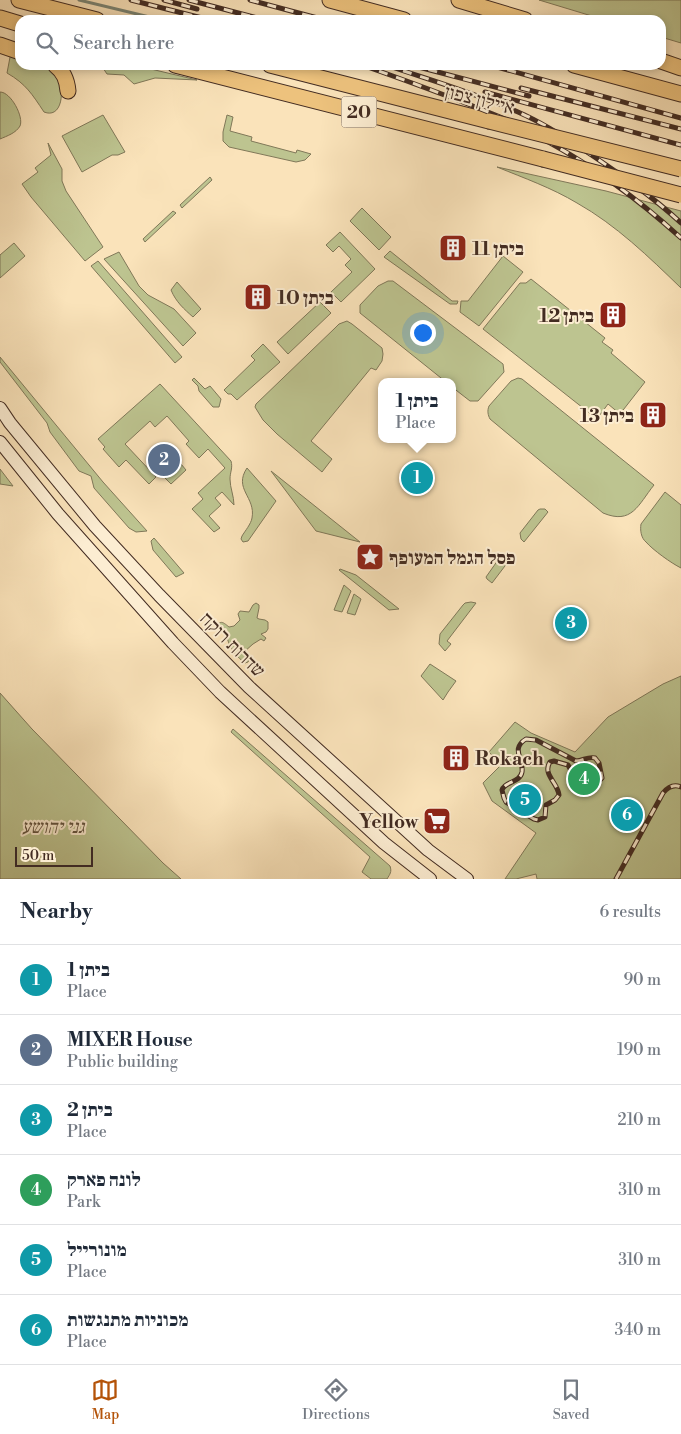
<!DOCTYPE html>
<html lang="en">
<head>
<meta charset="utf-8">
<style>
  :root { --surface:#fff; --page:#f2f2f3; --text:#1f2937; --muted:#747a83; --line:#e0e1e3; --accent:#b45309 }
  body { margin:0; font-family:"Libre Bodoni","Frank Ruhl Libre",serif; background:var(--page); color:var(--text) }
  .scale { position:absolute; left:15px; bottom:12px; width:78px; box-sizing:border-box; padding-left:5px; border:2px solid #432c22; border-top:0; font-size:14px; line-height:18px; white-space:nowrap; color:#432c22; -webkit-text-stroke:4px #fcedd2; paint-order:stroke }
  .you { position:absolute; left:422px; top:332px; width:18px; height:18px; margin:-12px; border:4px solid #fff; border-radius:50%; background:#1a73e8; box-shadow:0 0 0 8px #1a73e833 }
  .badge { display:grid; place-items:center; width:32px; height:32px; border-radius:50%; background:var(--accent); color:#fff; font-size:16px; font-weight:700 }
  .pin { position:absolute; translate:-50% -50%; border:2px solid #fff; box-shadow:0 1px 5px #0006 }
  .popup { position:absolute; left:378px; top:378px; width:78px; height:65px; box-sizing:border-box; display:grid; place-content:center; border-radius:10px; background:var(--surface); filter:drop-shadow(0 1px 4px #0005); font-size:16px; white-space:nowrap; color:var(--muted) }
  .popup b { font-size:19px; color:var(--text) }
  .popup::after { content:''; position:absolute; left:50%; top:100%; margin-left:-10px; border:10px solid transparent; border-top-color:var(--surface) }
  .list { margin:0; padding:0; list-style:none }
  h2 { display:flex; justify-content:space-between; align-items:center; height:65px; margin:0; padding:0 20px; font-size:21px }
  h2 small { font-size:16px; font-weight:400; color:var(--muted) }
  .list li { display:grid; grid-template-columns:32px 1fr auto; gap:15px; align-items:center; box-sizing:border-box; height:70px; padding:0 20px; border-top:1px solid var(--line) }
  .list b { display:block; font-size:19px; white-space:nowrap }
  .list p { margin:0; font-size:16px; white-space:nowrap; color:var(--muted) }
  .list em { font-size:16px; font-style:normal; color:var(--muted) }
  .icon { flex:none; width:28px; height:28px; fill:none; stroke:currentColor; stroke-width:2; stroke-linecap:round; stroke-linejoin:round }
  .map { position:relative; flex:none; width:681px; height:879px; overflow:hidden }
  .search { position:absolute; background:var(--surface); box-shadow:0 2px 8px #0003; left:15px; right:15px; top:15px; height:55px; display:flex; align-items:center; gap:12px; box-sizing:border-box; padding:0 18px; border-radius:15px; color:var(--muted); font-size:19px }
  .sheet { height:485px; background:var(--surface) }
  nav { display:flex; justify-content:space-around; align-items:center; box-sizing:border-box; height:70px; border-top:1px solid var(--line); background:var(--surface); font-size:14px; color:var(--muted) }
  nav a { display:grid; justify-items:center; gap:2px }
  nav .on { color:var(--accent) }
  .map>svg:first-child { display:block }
</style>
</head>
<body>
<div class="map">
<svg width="681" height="879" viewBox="0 0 681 879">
  <rect width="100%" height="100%" fill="#fae3ba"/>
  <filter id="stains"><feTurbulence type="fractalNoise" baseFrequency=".004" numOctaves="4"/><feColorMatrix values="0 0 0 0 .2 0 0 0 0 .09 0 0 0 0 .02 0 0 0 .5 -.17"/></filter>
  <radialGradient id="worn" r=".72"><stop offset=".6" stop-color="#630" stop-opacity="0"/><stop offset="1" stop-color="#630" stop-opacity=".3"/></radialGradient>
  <!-- green -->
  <path fill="#bdc490" stroke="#807859" d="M539,0H681V43L661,37V20H605Z
    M11,52L20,56V65C28,65 40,63 48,66C66,73 67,121 44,112C32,94 26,84 7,73Z
    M101,65H134L197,80L155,78L134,84L124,75L107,74Z
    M0,92C11,92 24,117 20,126C16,133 7,136 0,139Z
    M103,115L125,152L118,155H112L82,172L62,136Z
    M227,115L233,117L230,131L252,137L251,141L296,153L297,150L311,154L305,160L296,162L229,147L223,141V132Z
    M48,143L62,169V181L66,191L103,247L85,261L31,197L22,184L38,172L35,168L51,155Z
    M497,167L606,191L681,211V288C649,257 616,225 577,203C552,188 524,178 497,167Z
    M210,177L212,180L182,208L180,205Z
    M362,208L391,237L379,250L350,221Z
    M173,211L176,213L145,242L143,239Z
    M340,232L375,269L341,302L331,292L352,272L345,265L351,259L339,246L333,252L326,245Z
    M14,243L25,256L0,278V255Z
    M390,251L452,301H458L457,304H450L384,257Z
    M119,252L139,286L148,295L174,309L196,333L183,346L104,259Z
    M503,256L523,272L479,326L460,312L461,301H468Z
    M98,261L182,357L175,363L91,266Z
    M531,279L605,338L602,342L613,350L611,353L645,382L620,414L608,404L597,419L483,329L520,283H526Z
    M388,281H393L503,364L504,372L478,401H470L452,387V382H446L360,313V305L378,286Z
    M177,282L201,309L193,317C184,309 176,302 171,290Z
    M320,302L331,313L288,354L277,342Z
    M347,321L352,324L382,348L383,354L382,361L376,370L371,368L311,441L332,459L322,472L277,434L263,420L255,407L256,404L335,328L339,324Z
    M263,344L280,362L237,400L231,394H228L224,390L255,360L251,356Z
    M0,357L103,482L147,531L136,532L129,528L94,488L91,476L79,471L50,432L47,423L0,362Z
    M194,378L205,389L210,386L221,399L219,407H213L199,391L198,386L192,380Z
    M518,378L522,379L654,485C638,505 632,525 603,513L490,419C488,415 487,411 489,406L511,381Z
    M160,384L231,461C233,468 230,472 230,479C230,488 234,496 234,505L222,492L215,498L221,505L209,516L220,528L214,532L192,509L203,499L198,493L225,468L208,449L199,458L186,444L189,441L167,416L155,427L150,421L125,444L156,477L149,484L126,460L119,467L103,449L105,447L98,439Z
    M176,458L186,470L171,484L160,473Z
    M247,468L276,501L248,541L243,542L241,539L242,536C245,531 251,524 252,518C256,497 233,489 247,468Z
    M0,469L13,486L0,484Z
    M271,471L360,542L316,531Z
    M665,492L681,505V568C671,563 653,550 646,542C641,538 640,530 641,524Z
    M540,509H545L548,512L524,542L521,539L520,533L538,510Z
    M154,538L184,573L176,577L153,550L151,541Z
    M500,559L508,562L492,583L487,579L486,577L498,560Z
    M340,569L356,575L399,609L389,610L339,570Z
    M344,585L351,591L342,612L334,610Z
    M354,594L361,599L355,615L347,613Z
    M471,602L476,603L447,641L451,644L445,651L439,644L440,634L463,605L465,603Z
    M256,603L259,605V608L257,618L259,619L265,620L268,622V629L266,632L261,634L266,638L264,641L261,639L253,644L244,652L249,660L248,662L245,663C241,660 233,653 231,647C226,639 229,636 219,631L217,627C220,619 224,623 229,627L234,626L240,620L238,614L240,611L249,612L253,605Z
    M430,664L456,681L448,692L443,700L421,676Z
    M681,676V879H537L536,874L516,879H505L536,833L492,801L483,783L501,765L489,752L515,722L531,733L575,752L608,717L663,684Z
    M0,693L32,729L163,863L181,879H0Z
    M233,729L390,866C392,872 390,874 387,879H371L362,872L370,857L231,732Z"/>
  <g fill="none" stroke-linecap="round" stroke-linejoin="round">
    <!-- stream -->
    <path stroke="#7a8474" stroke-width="3" d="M79,0L162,20"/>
    <defs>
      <path id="secondary" d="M0,408L10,423L95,526L159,595L249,687L428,850L467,879
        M0,442L58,514L173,643L220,692L384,843L430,879"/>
      <path id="motorway" d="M19,0L97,20
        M330,0L404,20
        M459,0L525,20
        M0,18L20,24
        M0,45L20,52
        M661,61L681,68
        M55,65C64,72 67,80 68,91
        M175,65L543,159
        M270,65L489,121
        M574,65L681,94"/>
    </defs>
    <!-- secondary casing -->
    <use href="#secondary" stroke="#432c22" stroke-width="14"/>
    <!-- motorway casing -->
    <use href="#motorway" stroke="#432c22" stroke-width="17"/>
    <!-- secondary -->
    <use href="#secondary" stroke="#fcedd2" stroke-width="12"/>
    <!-- motorway -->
    <use href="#motorway" stroke="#edc27d" stroke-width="15"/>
    <defs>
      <path id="rail" d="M131,0L210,20
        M164,0L197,9
        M189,0L265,20
        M250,0L325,20
        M362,65C413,83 463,101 512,122C523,127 534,134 545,140C596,168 638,199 681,238
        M386,65C430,80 475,93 518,112C543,123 565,137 587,152C620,174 652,196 681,223
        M411,65L529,96
        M490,65L681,118
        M521,88L681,129
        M485,92L681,145
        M526,739L536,740L576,761C583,761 588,756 595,758L599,763L602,778L599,781L580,784L577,781L568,765L554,761L550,762C542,774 558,783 559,795L555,800L546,805L545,817L538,820L534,819L506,802L504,798L502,790C505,781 520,783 522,772C524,759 510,749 526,739Z
        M616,879L663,793C668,787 674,784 681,787"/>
    </defs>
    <!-- rail casing -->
    <use href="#rail" stroke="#432c22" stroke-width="5"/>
    <!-- rail -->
    <use href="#rail" stroke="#fcedd2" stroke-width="3" stroke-dasharray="9" stroke-linecap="butt"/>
    <defs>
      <path id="motorway-bridge" d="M489,121L681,169
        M543,159L681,195"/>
    </defs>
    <!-- motorway-bridge casing -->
    <use href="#motorway-bridge" stroke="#432c22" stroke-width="17" stroke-linecap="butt"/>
    <!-- motorway-bridge -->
    <use href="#motorway-bridge" stroke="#edc27d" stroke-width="15"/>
  </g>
  <!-- icons -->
  <defs>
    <symbol id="building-square" viewBox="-11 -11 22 22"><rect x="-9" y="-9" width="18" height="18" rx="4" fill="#8f2418" stroke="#fcedd2"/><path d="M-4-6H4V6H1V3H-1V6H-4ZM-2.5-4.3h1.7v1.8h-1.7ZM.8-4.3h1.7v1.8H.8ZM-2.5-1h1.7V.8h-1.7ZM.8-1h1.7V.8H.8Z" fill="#fff"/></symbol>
    <symbol id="sight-square" viewBox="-11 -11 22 22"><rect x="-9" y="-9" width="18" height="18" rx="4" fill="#8f2418" stroke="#fcedd2"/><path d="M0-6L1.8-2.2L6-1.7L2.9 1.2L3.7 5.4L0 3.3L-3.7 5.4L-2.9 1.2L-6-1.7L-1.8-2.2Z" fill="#fff"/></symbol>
    <symbol id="supermarket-square" viewBox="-11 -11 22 22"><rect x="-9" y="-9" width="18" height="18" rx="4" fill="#8f2418" stroke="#fcedd2"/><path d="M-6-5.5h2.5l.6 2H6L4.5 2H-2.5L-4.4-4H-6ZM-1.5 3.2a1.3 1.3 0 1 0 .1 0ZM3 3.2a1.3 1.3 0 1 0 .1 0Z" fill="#fff"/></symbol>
  </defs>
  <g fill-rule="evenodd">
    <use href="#building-square" x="437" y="232" width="32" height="32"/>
    <use href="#building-square" x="242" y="281" width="32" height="32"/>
    <use href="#building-square" x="597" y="299" width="32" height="32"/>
    <use href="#building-square" x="637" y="399" width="32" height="32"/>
    <use href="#sight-square" x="354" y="541" width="32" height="32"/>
    <use href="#building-square" x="440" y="742" width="32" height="32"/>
    <use href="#supermarket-square" x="421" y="805" width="32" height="32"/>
  </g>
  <g text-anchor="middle" stroke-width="4" stroke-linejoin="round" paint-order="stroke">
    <!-- shield labels -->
    <rect fill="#fcedd2" stroke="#7a6657" stroke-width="1" x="341.5" y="96.5" width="35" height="31" rx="4"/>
    <g font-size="18" font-weight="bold" fill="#432c22">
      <text x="359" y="118">20</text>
    </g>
    <!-- street labels -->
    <g font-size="19" fill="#432c22" stroke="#fcedd2">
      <text transform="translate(480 99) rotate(14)" y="7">איילון צפון</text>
      <text transform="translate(233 644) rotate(45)" y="7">שדרות רוקח</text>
    </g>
    <!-- poi labels -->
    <g font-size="19" font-weight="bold" fill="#432c22" stroke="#fcedd2" text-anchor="start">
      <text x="472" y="255">ביתן 11</text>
      <text x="277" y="304">ביתן 10</text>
      <text x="594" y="322" text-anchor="end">ביתן 12</text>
      <text x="634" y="422" text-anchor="end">ביתן 13</text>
      <text x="389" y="564">פסל הגמל המעופף</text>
      <text x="475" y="765">Rokach</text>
      <text x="418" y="828" text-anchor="end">Yellow</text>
    </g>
    <!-- park labels -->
    <g font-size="19" font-style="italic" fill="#62523e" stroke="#fcedd2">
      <text x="53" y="833">גני יהושע</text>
    </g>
  </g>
  <rect width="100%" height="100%" filter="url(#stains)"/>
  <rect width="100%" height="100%" fill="url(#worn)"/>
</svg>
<div class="scale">50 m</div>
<div class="you"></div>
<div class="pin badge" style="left:417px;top:478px;background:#0f9aa8">1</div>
<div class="popup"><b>ביתן 1</b>Place</div>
<div class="pin badge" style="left:164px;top:460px;background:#5c6f8a">2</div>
<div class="pin badge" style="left:571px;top:623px;background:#0f9aa8">3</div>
<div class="pin badge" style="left:584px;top:779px;background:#2e9e5b">4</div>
<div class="pin badge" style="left:525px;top:800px;background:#0f9aa8">5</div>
<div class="pin badge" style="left:627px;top:815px;background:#0f9aa8">6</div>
<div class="search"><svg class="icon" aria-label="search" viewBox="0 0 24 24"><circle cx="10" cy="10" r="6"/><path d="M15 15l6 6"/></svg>Search here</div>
</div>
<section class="sheet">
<h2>Nearby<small>6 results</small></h2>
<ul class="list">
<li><span class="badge" style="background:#0f9aa8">1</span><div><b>ביתן 1</b><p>Place</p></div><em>90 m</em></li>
<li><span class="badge" style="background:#5c6f8a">2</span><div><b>MIXER House</b><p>Public building</p></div><em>190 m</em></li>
<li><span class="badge" style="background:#0f9aa8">3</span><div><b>ביתן 2</b><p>Place</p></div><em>210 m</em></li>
<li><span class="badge" style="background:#2e9e5b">4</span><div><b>לונה פארק</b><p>Park</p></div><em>310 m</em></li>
<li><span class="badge" style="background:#0f9aa8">5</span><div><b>מונורייל</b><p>Place</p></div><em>310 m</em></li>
<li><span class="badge" style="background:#0f9aa8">6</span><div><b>מכוניות מתנגשות</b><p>Place</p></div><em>340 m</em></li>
</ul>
</section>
<nav>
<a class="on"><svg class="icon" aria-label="map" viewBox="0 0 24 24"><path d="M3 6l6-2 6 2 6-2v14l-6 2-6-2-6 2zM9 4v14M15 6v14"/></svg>Map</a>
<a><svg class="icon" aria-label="directions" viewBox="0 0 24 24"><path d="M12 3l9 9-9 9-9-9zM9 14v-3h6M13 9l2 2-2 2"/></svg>Directions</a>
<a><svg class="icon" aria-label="saved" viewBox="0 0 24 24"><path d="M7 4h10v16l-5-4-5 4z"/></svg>Saved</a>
</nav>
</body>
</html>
